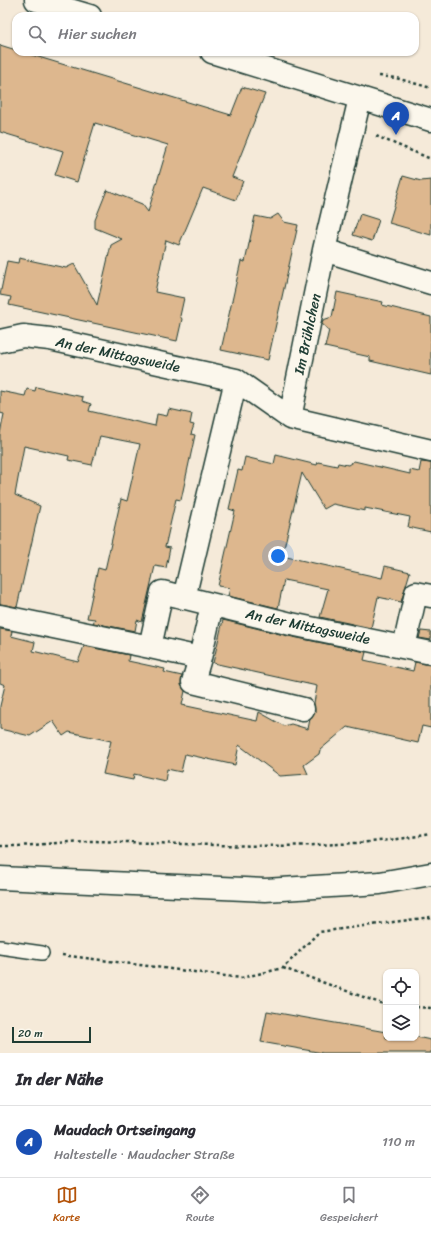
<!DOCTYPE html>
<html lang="de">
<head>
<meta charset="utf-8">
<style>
  :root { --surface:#fff; --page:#f2f2f3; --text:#2b2b33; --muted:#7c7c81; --line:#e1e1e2; --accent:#b45309 }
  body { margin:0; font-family:Sriracha,sans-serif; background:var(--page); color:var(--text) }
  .controls { position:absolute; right:12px; bottom:12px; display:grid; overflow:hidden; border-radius:8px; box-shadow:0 1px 3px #0004 }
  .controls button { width:36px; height:36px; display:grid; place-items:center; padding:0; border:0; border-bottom:1px solid var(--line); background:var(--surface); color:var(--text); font:20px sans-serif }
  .scale { position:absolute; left:12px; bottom:10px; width:79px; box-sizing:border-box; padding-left:4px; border:2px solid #1f3d34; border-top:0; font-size:11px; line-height:14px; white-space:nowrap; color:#1f3d34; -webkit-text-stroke:3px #fbf7ec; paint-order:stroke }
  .you { position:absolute; left:278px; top:556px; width:14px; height:14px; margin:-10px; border:3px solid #fff; border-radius:50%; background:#1a73e8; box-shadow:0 0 0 6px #1a73e833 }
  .badge { display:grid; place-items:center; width:26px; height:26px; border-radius:50%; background:var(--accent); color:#fff; font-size:13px; font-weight:700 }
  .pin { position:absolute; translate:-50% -33px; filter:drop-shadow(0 1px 2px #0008) }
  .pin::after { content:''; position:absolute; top:21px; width:14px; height:12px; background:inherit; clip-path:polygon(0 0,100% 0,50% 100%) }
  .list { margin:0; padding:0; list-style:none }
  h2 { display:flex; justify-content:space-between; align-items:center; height:52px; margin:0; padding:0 16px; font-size:17px }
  h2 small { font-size:13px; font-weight:400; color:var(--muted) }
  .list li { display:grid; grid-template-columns:26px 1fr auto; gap:12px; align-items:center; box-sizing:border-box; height:72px; padding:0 16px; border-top:1px solid var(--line) }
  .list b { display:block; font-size:15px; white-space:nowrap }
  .list p { margin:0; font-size:13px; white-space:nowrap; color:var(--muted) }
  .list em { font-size:13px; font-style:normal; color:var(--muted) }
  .icon { flex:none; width:22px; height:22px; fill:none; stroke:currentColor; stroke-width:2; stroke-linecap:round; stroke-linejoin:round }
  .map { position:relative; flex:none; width:431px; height:1053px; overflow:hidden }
  .search { position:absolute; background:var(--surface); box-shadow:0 1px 3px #0004; left:12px; right:12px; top:12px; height:44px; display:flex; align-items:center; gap:10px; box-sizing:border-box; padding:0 14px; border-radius:12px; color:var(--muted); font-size:15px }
  .sheet { height:124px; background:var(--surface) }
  nav { display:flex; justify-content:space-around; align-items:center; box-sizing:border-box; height:56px; border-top:1px solid var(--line); background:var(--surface); font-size:11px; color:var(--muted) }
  nav a { display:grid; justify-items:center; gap:2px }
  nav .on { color:var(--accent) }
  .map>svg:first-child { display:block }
</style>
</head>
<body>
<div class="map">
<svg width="431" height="1053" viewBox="0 0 431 1053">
  <rect width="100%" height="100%" fill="#f5ead9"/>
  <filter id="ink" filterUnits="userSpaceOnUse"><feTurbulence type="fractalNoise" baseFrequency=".025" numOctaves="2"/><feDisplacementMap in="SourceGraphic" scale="8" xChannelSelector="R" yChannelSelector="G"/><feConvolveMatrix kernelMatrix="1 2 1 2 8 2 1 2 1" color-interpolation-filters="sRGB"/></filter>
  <g filter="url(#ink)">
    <!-- building -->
    <path fill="#ddb78e" stroke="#1f3d34" d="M0,45L16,50V52H22L231,115L242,87L265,94L232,177L243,181L236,200L203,188L179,245L166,240L155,292L184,298L180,316L182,319L177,341L9,305L11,297L0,295L7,261L18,263L19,258L66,268L74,264L97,305L111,245L122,239L95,228V220L107,190L142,204L148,212L168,145L95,123L77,182L55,175L63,151L0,132Z
      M403,176L421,181L431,180V235L389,223Z
      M278,214L284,222L298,225L268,360L221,350L241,261L245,262L255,216L270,219Z
      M360,214L379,220L372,241L353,235Z
      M337,292L383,302L382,305L431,317V375L370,361V357L325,347L329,330L322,324L323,320L332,317Z
      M36,387L83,397L82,401L91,404L89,411L155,426L157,414L167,416L169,409L192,414L190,424L194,425L191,434L195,435L181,500L176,499L165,547L170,548L166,568L155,566L142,622L137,620L135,631L93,623L95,619L87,618L98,568L105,570L121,499L127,501L140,444L100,436L92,465L68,460L69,456L24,446L15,495L40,506L17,607L0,604V434L4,414L0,413V391L25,396L27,389L35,391Z
      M276,455L317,465L318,462L337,466L338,463L348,465L354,461L410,474V470L419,472L421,462L431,463V532L408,527L410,517L365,508V511L333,504L324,509L302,473L282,556L382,578L385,566L410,572L401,602L378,597L371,628L320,617L328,589L284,580L278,608L228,596L230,588L218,586L235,511L229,509L238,470L242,471L245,457L274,464Z
      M223,620L288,636L366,652L364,660L413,671L415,662L431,665V728L422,726L418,743L347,727L320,750L319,754L304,765L308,774L280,776L239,745L235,765L185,754L181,772L167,769L165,781L134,774L133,780L103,774L111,741L69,732L63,736L53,721L30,736L0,729V706L5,685L0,683V629L12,631L11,636L35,642L33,651L78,662L84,646L129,655L128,661L165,669L164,672L182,676L181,685L185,691L182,705L257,721L259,712L284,726L291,724L308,729L310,719L315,712L314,703L317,686L213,663Z
      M421,631L431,632V640L419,638Z
      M267,1011L386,1032V1038L416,1037L431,1040V1053H323L261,1042Z"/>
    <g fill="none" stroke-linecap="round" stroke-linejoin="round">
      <defs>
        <path id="service" d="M0,947L42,953"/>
        <path id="minor" d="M324,250L431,283
          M0,341L23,336L50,339L236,380L290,418L431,451
          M290,418L324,250L360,98
          M184,598L236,380
          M0,616L150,647L162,592L291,624L431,653
          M150,647L200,658L212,605
          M404,647L416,593L431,596
          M200,658L193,682L303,709"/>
        <path id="tertiary" d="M36,0L90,16
          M212,52L431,120
          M0,878L265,890L380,883L431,874"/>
      </defs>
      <!-- service casing -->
      <use href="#service" stroke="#1f3d34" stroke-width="16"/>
      <!-- minor casing -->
      <use href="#minor" stroke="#1f3d34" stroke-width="25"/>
      <!-- tertiary casing -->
      <use href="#tertiary" stroke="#1f3d34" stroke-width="25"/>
      <!-- path -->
      <path stroke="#1f3d34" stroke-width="2.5" stroke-dasharray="3 3" stroke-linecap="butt" d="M379,76L396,78L431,88
        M376,136L431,159
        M0,846C31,847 62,841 93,841C206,844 320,853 431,834
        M62,955L241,978L283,968L319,932L431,917
        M283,968L380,1003L386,1004
        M416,1007L431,1008"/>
      <!-- service -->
      <use href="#service" stroke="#fbf7ec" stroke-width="13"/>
      <!-- minor -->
      <use href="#minor" stroke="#fbf7ec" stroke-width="22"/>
      <!-- tertiary -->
      <use href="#tertiary" stroke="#fbf7ec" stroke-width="22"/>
    </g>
  </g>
  <g text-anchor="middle" stroke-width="3.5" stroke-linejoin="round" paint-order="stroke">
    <!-- street labels -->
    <g font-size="14" fill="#1f3d34" stroke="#fbf7ec">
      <text transform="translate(307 334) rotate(-78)" y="5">Im Brühlchen</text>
      <text transform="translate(118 354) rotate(12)" y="5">An der Mittagsweide</text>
      <text transform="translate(308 626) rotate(12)" y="5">An der Mittagsweide</text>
    </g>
  </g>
</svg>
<div class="controls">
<button><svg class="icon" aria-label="locate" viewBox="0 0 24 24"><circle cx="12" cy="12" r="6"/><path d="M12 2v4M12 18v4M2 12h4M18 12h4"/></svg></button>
<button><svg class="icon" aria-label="layers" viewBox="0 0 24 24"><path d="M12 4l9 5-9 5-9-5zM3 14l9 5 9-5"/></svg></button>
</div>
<div class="scale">20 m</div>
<div class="you"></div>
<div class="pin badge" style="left:396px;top:135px;background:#1a4fb4">A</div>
<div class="search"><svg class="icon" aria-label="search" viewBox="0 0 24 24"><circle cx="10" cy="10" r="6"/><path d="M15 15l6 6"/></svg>Hier suchen</div>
</div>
<section class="sheet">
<h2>In der Nähe<small></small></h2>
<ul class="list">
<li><span class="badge" style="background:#1a4fb4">A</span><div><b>Maudach Ortseingang</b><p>Haltestelle · Maudacher Straße</p></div><em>110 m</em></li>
</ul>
</section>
<nav>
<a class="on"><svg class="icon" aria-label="map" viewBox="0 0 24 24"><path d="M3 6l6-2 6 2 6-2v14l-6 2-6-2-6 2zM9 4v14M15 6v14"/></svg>Karte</a>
<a><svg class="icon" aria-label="directions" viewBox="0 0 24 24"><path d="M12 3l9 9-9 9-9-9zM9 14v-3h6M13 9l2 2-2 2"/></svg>Route</a>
<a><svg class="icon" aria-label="saved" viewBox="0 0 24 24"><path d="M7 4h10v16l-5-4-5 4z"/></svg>Gespeichert</a>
</nav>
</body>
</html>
